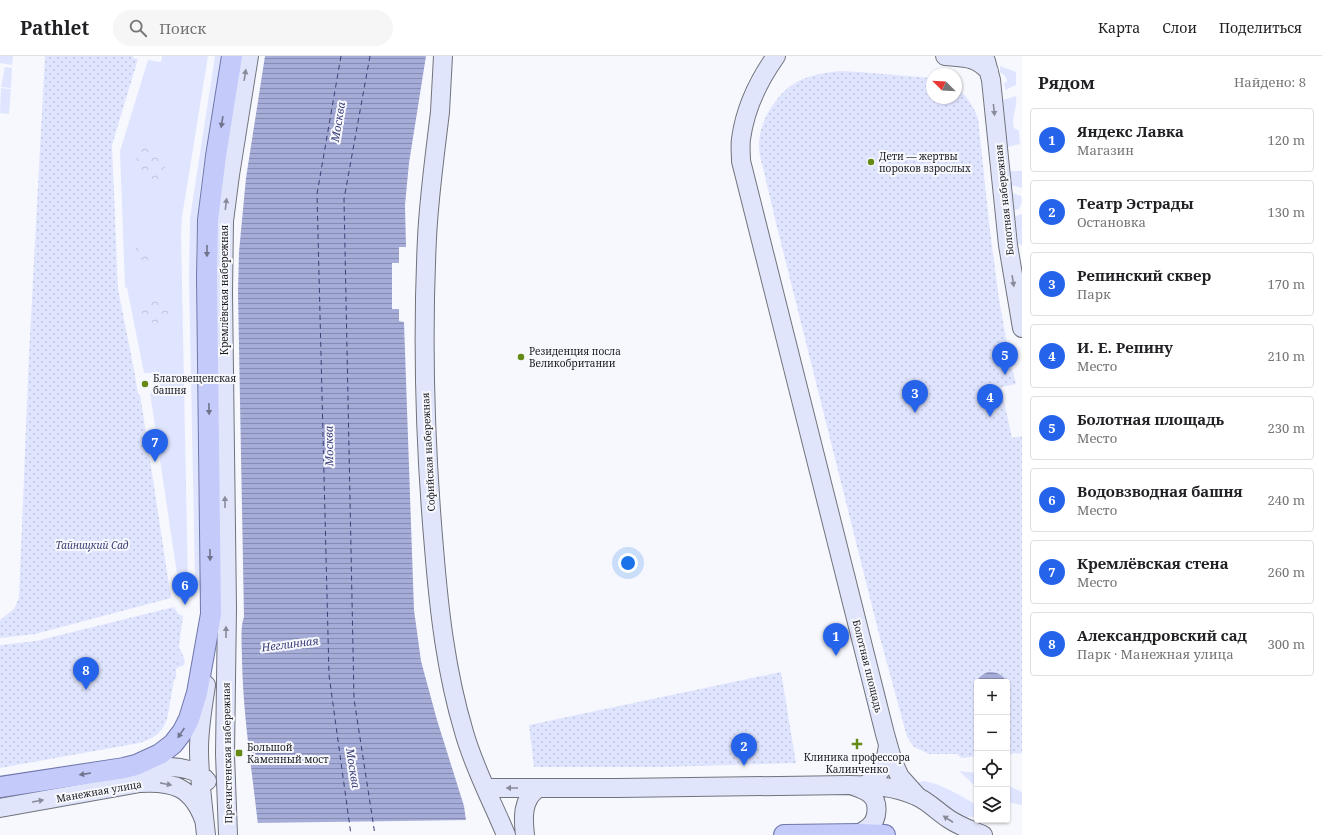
<!DOCTYPE html>
<html lang="ru">
<head>
<meta charset="utf-8">
<style>
  :root { --surface:#fff; --page:#f6f6f6; --text:#202124; --muted:#757577; --line:#e0e0e0; --accent:#2563eb }
  body { margin:0; font-family:"Noto Serif",serif; background:var(--page); color:var(--text) }
  .controls { position:absolute; right:12px; bottom:12px; display:grid; overflow:hidden; border-radius:4px; box-shadow:0 1px 3px #0004 }
  .controls button { width:36px; height:36px; display:grid; place-items:center; padding:0; border:0; border-bottom:1px solid var(--line); background:var(--surface); color:var(--text); font:20px sans-serif }
  .compass { position:absolute; left:926px; top:12px; width:36px; height:36px; border-radius:50%; background:var(--surface); box-shadow:0 1px 3px #0004; rotate:294deg }
  .you { position:absolute; left:628px; top:507px; width:14px; height:14px; margin:-10px; border:3px solid #fff; border-radius:50%; background:#1a73e8; box-shadow:0 0 0 6px #1a73e833 }
  .badge { display:grid; place-items:center; width:26px; height:26px; border-radius:50%; background:var(--accent); color:#fff; font-size:13px; font-weight:700 }
  .pin { position:absolute; translate:-50% -33px; filter:drop-shadow(0 1px 2px #0008) }
  .pin::after { content:''; position:absolute; top:21px; width:14px; height:12px; background:inherit; clip-path:polygon(0 0,100% 0,50% 100%) }
  .list { margin:0; padding:0; list-style:none }
  h2 { display:flex; justify-content:space-between; align-items:center; height:52px; margin:0; padding:0 16px; font-size:17px }
  h2 small { font-size:13px; font-weight:400; color:var(--muted) }
  .list li { display:grid; grid-template-columns:26px 1fr auto; gap:12px; align-items:center; box-sizing:border-box; height:64px; margin:0 8px 8px; padding:0 8px; border:1px solid var(--line); border-radius:4px }
  .list b { display:block; font-size:15px; white-space:nowrap }
  .list p { margin:0; font-size:13px; white-space:nowrap; color:var(--muted) }
  .list em { font-size:13px; font-style:normal; color:var(--muted) }
  .icon { flex:none; width:22px; height:22px; fill:none; stroke:currentColor; stroke-width:2; stroke-linecap:round; stroke-linejoin:round }
  .map { position:relative; flex:none; width:1022px; height:779px; overflow:hidden }
  header { display:flex; align-items:center; gap:24px; box-sizing:border-box; height:56px; padding:0 20px; background:var(--surface); border-bottom:1px solid var(--line) }
  header strong { font-size:19px }
  nav { display:flex; gap:22px; margin-inline-start:auto; font-size:14px }
  .search { width:280px; height:36px; background:var(--page); display:flex; align-items:center; gap:10px; box-sizing:border-box; padding:0 14px; border-radius:22px; color:var(--muted); font-size:15px }
  main { display:flex }
  aside { flex:1; background:var(--surface) }
  .map>svg:first-child { display:block }
</style>
</head>
<body>
<header>
<strong>Pathlet</strong>
<div class="search"><svg class="icon" aria-label="search" viewBox="0 0 24 24"><circle cx="10" cy="10" r="6"/><path d="M15 15l6 6"/></svg>Поиск</div>
<nav><a>Карта</a><a>Слои</a><a>Поделиться</a></nav>
</header>
<main>
<div class="map">
<svg width="1022" height="779" viewBox="0 0 1022 779">
  <defs>
    <pattern id="forest-crowns" width="20" height="18" patternUnits="userSpaceOnUse"><rect width="20" height="18" fill="#e0e5ff"/><path d="M2 6a3 3 0 1 1 6 0M12 15a3 3 0 1 1 6 0" fill="none" stroke="#c0c4da"/></pattern>
    <pattern id="park-dots" width="8" height="8" patternUnits="userSpaceOnUse"><rect width="8" height="8" fill="#e0e5ff"/><path d="M2 2h.1M6 6h.1" fill="none" stroke="#c0c4da" stroke-width="1.8" stroke-linecap="round"/></pattern>
    <pattern id="water-rules" width="6" height="5" patternUnits="userSpaceOnUse"><rect width="6" height="5" fill="#a5acd8"/><path d="M0 2.5h6" fill="none" stroke="#868baf"/></pattern>
  </defs>
  <rect width="100%" height="100%" fill="#f7f8fe"/>
  <!-- green -->
  <path fill="#e0e5ff" d="M0,0H13L12,9L0,7Z
    M162,0H208L182,161L181,177L188,527V538H180L150,337L155,336L152,317H144L127,232L125,231L120,95L148,4L161,6Z
    M215,0H222C211,64 197,129 196,194L200,529H196L195,527L189,222L190,162Z
    M1000,10L1016,16V29L1005,34L1004,27L1007,26L1006,21L1000,16Z
    M5,11L12,12L11,32L1,31Z
    M1,32L11,33L9,58L0,57Z
    M1016,40C1018,52 1011,59 1014,72L1019,75L1020,88L1007,91L1003,44Z
    M1011,115H1022V132L1011,129Z
    M1013,137L1021,140L1022,146L1019,153L1014,154Z
    M1022,158V190L1018,187L1015,160Z
    M959,715L977,717V731L975,730Z
    M924,725C942,728 959,739 975,748L977,750V761H960L914,728L915,727Z
    M1007,729L1022,736V749L1007,746Z"/>
  <!-- forest -->
  <path fill="url(#forest-crowns)" d="M149,89L160,100L165,110L162,121L152,127C132,114 134,116 138,93Z
    M138,189C154,187 157,200 145,209L137,207C133,199 133,197 138,189Z
    M149,241L162,243C169,251 171,253 168,264C156,269 144,268 141,254C141,250 140,248 142,244Z
    M176,591L180,592L185,605L184,609L175,613C178,621 176,623 170,628Z"/>
  <!-- park -->
  <path fill="url(#park-dots)" d="M45,0H133V2L138,3L112,89L118,233L135,319L138,339L140,338L171,542L35,578L0,582V564L14,553L19,542L29,298Z
    M840,15L859,16L932,22V42H956V31C967,40 972,48 978,62L990,175L999,243L1009,299L1016,328L1001,331L1012,382L1022,380V697L1007,698V626H977V700L962,702L957,698H929L914,691L907,681L879,578L776,167C772,150 768,133 764,116C762,107 758,96 759,86C760,74 764,62 771,52C789,24 807,19 840,15Z
    M174,551L178,558L183,560C179,589 176,618 170,646C169,654 168,663 164,670C158,680 149,684 139,687L0,712V589L36,585Z
    M781,616L796,707L664,711H534L529,669Z"/>
  <!-- water -->
  <path fill="url(#water-rules)" d="M265,0H426L409,107L405,149L406,191H399V207H392V253H399V265L404,266L414,554L421,605L437,664L464,750L468,779H259C253,720 243,662 242,603C242,592 240,571 244,561L238,237L239,196L246,122Z
    M988,616C1003,615 1011,626 1007,640V626H977V640C972,630 977,620 988,616Z"/>
  <!-- pier -->
  <path fill="#f7f8fe" d="M468,764L470,779H257L256,767Z"/>
  <g fill="none" stroke-linecap="round" stroke-linejoin="round">
    <!-- ferry -->
    <path stroke="#3c4179" stroke-width="1" stroke-dasharray="5 4" stroke-linecap="butt" d="M341,0L317,138L329,619L351,779
      M370,0L344,143L354,643L375,779"/>
    <defs>
      <path id="secondary" d="M443,0C442,18 441,37 440,56C435,98 429,140 427,182C422,286 425,389 434,492C439,554 446,616 464,676C474,712 492,745 506,779
        M776,0C759,24 745,53 741,83C740,90 741,98 741,105L885,678L893,706L900,721L917,740
        M945,0C965,2 974,0 989,15
        M983,0L986,5L991,24L1008,189L1022,272
        M132,712C152,710 194,707 207,725
        M865,729C882,718 885,709 888,690
        M853,730C859,732 866,734 871,739C879,746 878,763 870,770C867,773 863,775 860,778
        M486,732H618L849,729C872,729 894,730 916,740C928,745 938,756 949,763C959,770 971,774 983,779
        M0,752L140,727C173,725 192,731 204,764
        M206,779C203,750 199,722 199,693C199,671 203,650 206,629
        M228,779L225,698L227,552L223,237L224,165L230,119L249,0
        M525,779C523,762 522,744 537,733"/>
      <path id="primary" d="M0,731L124,712L136,709L160,698L173,688L183,675L189,663L197,637L211,558L207,222L208,164L216,100L232,0
        M784,779L860,778L885,779"/>
    </defs>
    <!-- secondary casing -->
    <use href="#secondary" stroke="#71737b" stroke-width="20"/>
    <!-- primary casing -->
    <use href="#primary" stroke="#6f77ab" stroke-width="22"/>
    <!-- secondary -->
    <use href="#secondary" stroke="#e1e5fc" stroke-width="18"/>
    <!-- primary -->
    <use href="#primary" stroke="#c4caf9" stroke-width="20"/>
  </g>
  <!-- one-way arrows -->
  <defs><path id="oneway-solid" d="M-6-.8H1V-3.2L6.5 0L1 3.2V.8H-6Z"/></defs>
  <g fill="#888b99">
    <use href="#oneway-solid" transform="translate(245 19) rotate(-81)"/>
    <use href="#oneway-solid" transform="translate(994 54) rotate(84)"/>
    <use href="#oneway-solid" transform="translate(226 148) rotate(-83)"/>
    <use href="#oneway-solid" transform="translate(1013 225) rotate(81)"/>
    <use href="#oneway-solid" transform="translate(225 446) rotate(-91)"/>
    <use href="#oneway-solid" transform="translate(226 576) rotate(-90)"/>
    <use href="#oneway-solid" transform="translate(166 728) rotate(11)"/>
    <use href="#oneway-solid" transform="translate(512 732) rotate(-180)"/>
    <use href="#oneway-solid" transform="translate(38 745) rotate(-10)"/>
    <use href="#oneway-solid" transform="translate(948 763) rotate(-147)"/>
  </g>
  <g fill="#70748d">
    <use href="#oneway-solid" transform="translate(222 66) rotate(99)"/>
    <use href="#oneway-solid" transform="translate(207 195) rotate(91)"/>
    <use href="#oneway-solid" transform="translate(209 353) rotate(89)"/>
    <use href="#oneway-solid" transform="translate(210 499) rotate(89)"/>
    <use href="#oneway-solid" transform="translate(181 677) rotate(124)"/>
    <use href="#oneway-solid" transform="translate(85 718) rotate(171)"/>
  </g>
  <!-- markers -->
  <g fill="#648a15" stroke="#f7f8fe" stroke-width="1.5">
    <circle cx="871" cy="106" r="4"/>
    <circle cx="521" cy="301" r="4"/>
    <circle cx="145" cy="328" r="4"/>
    <path d="M855 682h4v4h4v4h-4v4h-4v-4h-4v-4h4z"/>
    <rect x="235" y="693" width="8" height="8" rx="2"/>
  </g>
  <g text-anchor="middle" stroke-width="4" stroke-linejoin="round" paint-order="stroke">
    <!-- poi labels -->
    <g font-size="10" fill="#1c1d21" stroke="#f7f8fe" text-anchor="start">
      <text x="879" y="104">Дети — жертвы<tspan x="879" dy="12">пороков взрослых</tspan></text>
      <text x="529" y="299">Резиденция посла<tspan x="529" dy="12">Великобритании</tspan></text>
      <text x="153" y="326">Благовещенская<tspan x="153" dy="12">башня</tspan></text>
      <text x="247" y="695">Большой<tspan x="247" dy="12">Каменный мост</tspan></text>
      <text x="857" y="705" text-anchor="middle">Клиника профессора<tspan x="857" dy="12">Калинченко</tspan></text>
    </g>
    <!-- street labels -->
    <g font-size="10" fill="#1c1d21" stroke="#f7f8fe">
      <text transform="translate(1004 144) rotate(-96)" y="4">Болотная набережная</text>
      <text transform="translate(224 234) rotate(-90)" y="4">Кремлёвская набережная</text>
      <text transform="translate(428 396) rotate(-93)" y="4">Софийская набережная</text>
      <text transform="translate(868 610) rotate(76)" y="4">Болотная площадь</text>
      <text transform="translate(227 697) rotate(-91)" y="4">Пречистенская набережная</text>
      <text transform="translate(99 735) rotate(-10)" y="4">Манежная улица</text>
    </g>
    <!-- park labels -->
    <g font-size="10" font-style="italic" fill="#363b72" stroke="#f7f8fe">
      <text x="92" y="493">Тайницкий Сад</text>
    </g>
    <!-- water labels -->
    <g font-size="11" font-style="italic" fill="#3c4179" stroke="#f7f8fe">
      <text transform="translate(338 66) rotate(-81)" y="4">Москва</text>
      <text transform="translate(329 390) rotate(-91)" y="4">Москва</text>
      <text transform="translate(290 588) rotate(-7)" y="4">Неглинная</text>
      <text transform="translate(353 712) rotate(81)" y="4">Москва</text>
    </g>
  </g>
</svg>
<div class="controls">
<button>+</button>
<button>−</button>
<button><svg class="icon" aria-label="locate" viewBox="0 0 24 24"><circle cx="12" cy="12" r="6"/><path d="M12 2v4M12 18v4M2 12h4M18 12h4"/></svg></button>
<button><svg class="icon" aria-label="layers" viewBox="0 0 24 24"><path d="M12 4l9 5-9 5-9-5zM3 14l9 5 9-5"/></svg></button>
</div>
<svg class="compass" viewBox="-18 -18 36 36"><path d="M0-13l5 13h-10z" fill="#e53935"/><path d="M0 13l5-13h-10z" fill="#757577"/></svg>
<div class="you"></div>
<div class="pin badge" style="left:836px;top:600px">1</div>
<div class="pin badge" style="left:744px;top:710px">2</div>
<div class="pin badge" style="left:915px;top:357px">3</div>
<div class="pin badge" style="left:990px;top:361px">4</div>
<div class="pin badge" style="left:1005px;top:319px">5</div>
<div class="pin badge" style="left:185px;top:549px">6</div>
<div class="pin badge" style="left:155px;top:406px">7</div>
<div class="pin badge" style="left:86px;top:634px">8</div>
</div>
<aside>
<h2>Рядом<small>Найдено: 8</small></h2>
<ul class="list">
<li><span class="badge">1</span><div><b>Яндекс Лавка</b><p>Магазин</p></div><em>120 m</em></li>
<li><span class="badge">2</span><div><b>Театр Эстрады</b><p>Остановка</p></div><em>130 m</em></li>
<li><span class="badge">3</span><div><b>Репинский сквер</b><p>Парк</p></div><em>170 m</em></li>
<li><span class="badge">4</span><div><b>И. Е. Репину</b><p>Место</p></div><em>210 m</em></li>
<li><span class="badge">5</span><div><b>Болотная площадь</b><p>Место</p></div><em>230 m</em></li>
<li><span class="badge">6</span><div><b>Водовзводная башня</b><p>Место</p></div><em>240 m</em></li>
<li><span class="badge">7</span><div><b>Кремлёвская стена</b><p>Место</p></div><em>260 m</em></li>
<li><span class="badge">8</span><div><b>Александровский сад</b><p>Парк · Манежная улица</p></div><em>300 m</em></li>
</ul>
</aside>
</main>
</body>
</html>
